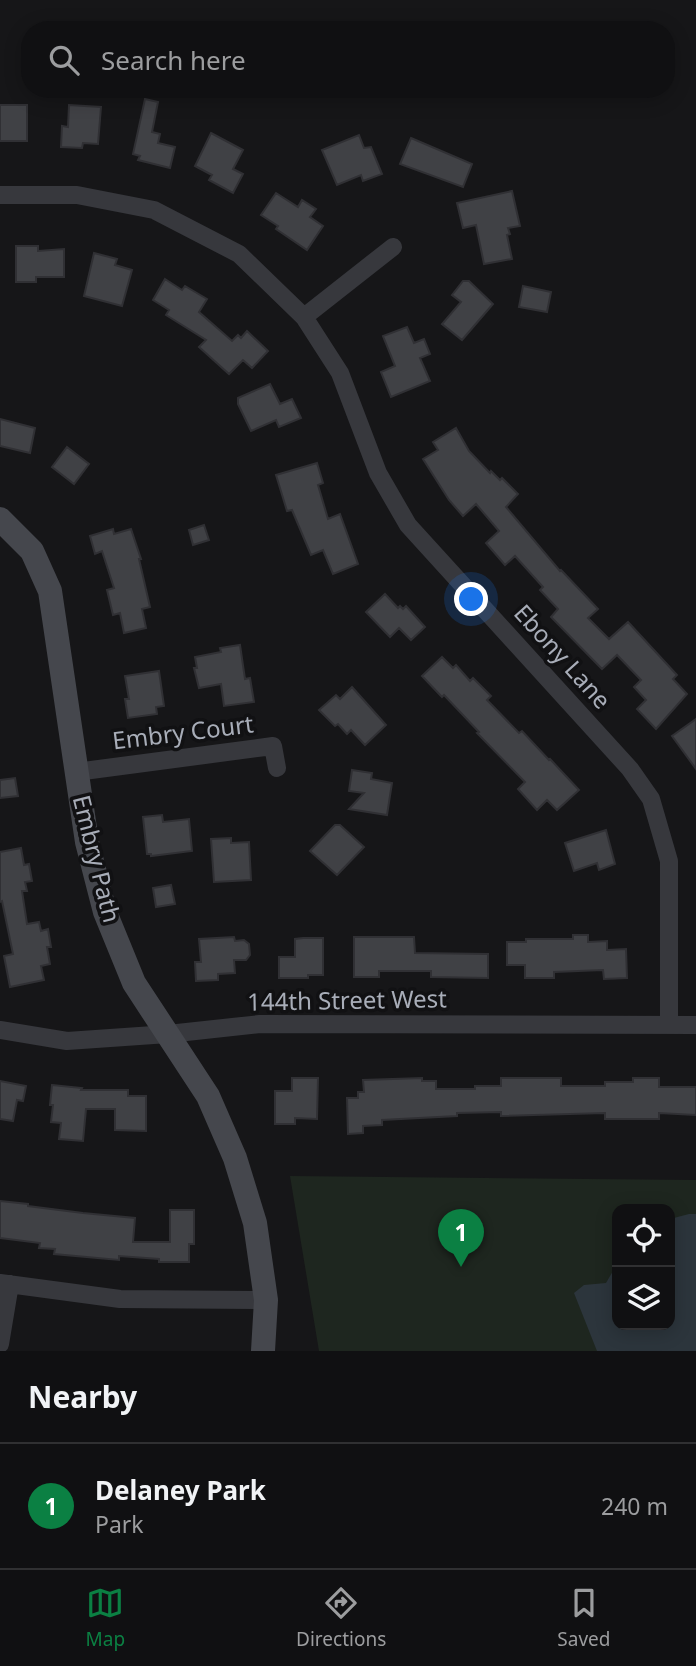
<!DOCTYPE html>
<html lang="en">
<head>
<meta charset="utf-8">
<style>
  :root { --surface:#101012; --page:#19191b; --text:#f1f3f6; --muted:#9c9d9f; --line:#303032; --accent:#0b8043 }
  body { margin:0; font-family:"Noto Sans",sans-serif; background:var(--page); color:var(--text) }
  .controls { position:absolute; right:21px; bottom:21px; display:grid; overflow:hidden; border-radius:14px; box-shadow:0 4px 18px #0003 }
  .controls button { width:63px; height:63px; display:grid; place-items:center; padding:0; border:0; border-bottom:2px solid var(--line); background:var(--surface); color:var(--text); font:35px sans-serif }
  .you { position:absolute; left:472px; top:600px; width:24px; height:24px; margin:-18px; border:5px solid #fff; border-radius:50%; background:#1a73e8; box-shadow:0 0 0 10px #1a73e833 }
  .badge { display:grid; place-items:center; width:46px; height:46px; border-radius:50%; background:var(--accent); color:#fff; font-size:23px; font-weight:700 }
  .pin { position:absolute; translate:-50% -58px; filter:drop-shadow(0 2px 4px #0008) }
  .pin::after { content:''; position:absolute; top:37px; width:24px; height:21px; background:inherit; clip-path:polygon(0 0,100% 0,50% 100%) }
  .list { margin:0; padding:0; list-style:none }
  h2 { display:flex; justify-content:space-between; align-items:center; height:91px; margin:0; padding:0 28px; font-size:30px }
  h2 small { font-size:23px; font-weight:400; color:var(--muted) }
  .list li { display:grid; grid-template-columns:46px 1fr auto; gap:21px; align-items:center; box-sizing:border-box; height:126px; padding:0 28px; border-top:2px solid var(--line) }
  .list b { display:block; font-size:26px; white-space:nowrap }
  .list p { margin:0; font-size:23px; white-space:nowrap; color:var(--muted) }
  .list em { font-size:23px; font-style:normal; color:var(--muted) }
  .icon { flex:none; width:38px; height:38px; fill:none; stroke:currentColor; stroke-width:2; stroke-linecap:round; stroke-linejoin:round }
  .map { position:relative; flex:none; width:696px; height:1351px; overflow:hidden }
  .search { position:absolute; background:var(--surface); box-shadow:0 4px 18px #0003; left:21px; right:21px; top:21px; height:77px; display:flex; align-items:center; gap:18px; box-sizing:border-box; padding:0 24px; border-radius:28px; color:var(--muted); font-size:26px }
  .sheet { height:217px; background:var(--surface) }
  nav { display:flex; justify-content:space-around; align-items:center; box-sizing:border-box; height:98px; border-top:2px solid var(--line); background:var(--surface); font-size:19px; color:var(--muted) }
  nav a { display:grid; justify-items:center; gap:4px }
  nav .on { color:var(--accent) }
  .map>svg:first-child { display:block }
</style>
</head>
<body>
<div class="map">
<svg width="696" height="1351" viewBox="0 0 696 1351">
  <rect width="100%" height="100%" fill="#161618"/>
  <!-- green -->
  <path fill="#1e261f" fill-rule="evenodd" d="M290,1176L696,1180V1351H319ZM617,1209H670V1325H617Z"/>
  <!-- water -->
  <path fill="#2c353c" d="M689,1214H696V1351H597L574,1293L584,1285L606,1283L617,1264V1325H670V1219Z"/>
  <!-- building -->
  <path fill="#404145" stroke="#303034" stroke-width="2" d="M145,99L158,102L152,132L160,134L158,143L175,147L170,168L138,160L140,156L133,154Z
    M0,105H27V141H0Z
    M69,105L101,107L98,144L83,143L82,148L61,147L62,126L68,127Z
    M211,133L243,150L233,169L243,174L233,193L209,180L212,175L195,166Z
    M359,135L364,148L371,147L382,174L363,181L361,175L337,185L322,150Z
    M411,138L472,164L463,187L400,164Z
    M512,191L520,226L508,228L510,234L507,235L512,259L484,264L476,225L463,228L457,203Z
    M276,193L298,207L302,200L316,209L310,217L323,226L307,250L276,229L278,226L261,215Z
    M16,246H38V251L64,249V277H36V282H16Z
    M94,253L117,259L115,265L132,270L122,306L84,296Z
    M165,279L182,290L185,286L207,299L199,312L232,341L238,335L241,338L247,331L268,351L252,368L243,360L229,374L199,347L206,340L166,315L169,310L153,300Z
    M463,281H469L493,304L462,340L442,324L461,302L452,295Z
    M523,286L551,292L547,312L519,307Z
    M407,327L414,343L424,339L430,354L420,358L430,381L391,397L381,372L395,366L383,336Z
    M270,384L280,404L292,399L301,418L279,427L276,420L251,431L238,404V398Z
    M0,419L35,428L30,453L0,446Z
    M456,428L469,451L490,473L491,471L500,480L502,478L518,494L506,507L560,571L561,570L598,609L588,618L609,639L628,622L677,675L673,679L687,694L656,729L637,709L646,700L634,687L641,680L617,655L602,669L551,617L558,609L540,590L543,587L515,556L505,565L486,543L499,531L476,504L463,516L449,500L423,459L438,450L433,442Z
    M67,447L89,464L74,484L52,467Z
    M317,463L323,483L318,485L328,519L340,514L358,564L333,574L323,550L311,555L292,510L287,511L276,475Z
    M204,525L209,540L193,545L189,530Z
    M113,529L114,534L131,529L141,559H139L150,607L142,609L146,628L124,633L120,613L113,615L107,590L114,588L102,551L95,554L90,536Z
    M385,594L398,608L400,606L403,609L406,606L425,627L411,640L399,628L390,637L366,612Z
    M240,645L245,679L250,678L254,702L224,706L221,684L199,688L194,668H197L195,657L221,652L220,648Z
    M442,657L453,668L456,665L470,681L473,678L491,696L487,700L519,733L522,731L549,760L550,759L579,790L557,810L547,800L537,810L518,789L525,782L477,733L479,732L444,695L442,697L422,676Z
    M159,671L164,706L156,707L157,714L128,718L125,699H129L125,676Z
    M352,687L386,725L365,745L351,730L347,734L338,724L335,726L319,710L336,695L340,699Z
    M696,719V769L672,736Z
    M352,770L372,773L371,779L392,783L387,815L349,809L364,793L349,791Z
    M15,778L18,796L0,798V780Z
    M162,815L163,822L189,819L192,851L151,856V854H147L143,817Z
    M335,825H340L364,847L337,875L310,851Z
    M606,830L615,864L599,870L597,863L574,871L565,843Z
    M231,838V843L249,842L251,880L214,882L211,839Z
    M21,848L24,865L29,864L32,881L25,882L27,891H22L27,924L39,922L41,931L48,929L51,947H47L50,964L41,966L44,980L10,987L4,956L13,954L2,901L0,902V852Z
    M171,885L175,904L156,907L153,888Z
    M573,935H588V942L607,941V950L626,949L627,978L604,979L603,970L554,972V978H525V965H507V942H526V939H573Z
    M234,937L235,941L244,940L249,944L250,955L246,960H234L235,973L218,974V980L196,981L195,962H201L199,939Z
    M354,937H414L415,953L488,954V978L431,977V971H379V977H354Z
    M303,938H323V975H308V978H279V957H295V939Z
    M292,1078H318L317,1119L295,1118V1124H275V1091H292Z
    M422,1078V1081H436V1089H475V1086H501V1078H561V1086H605V1082H633V1078H659V1087H696V1115L659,1113V1119H605V1113L501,1116V1112L457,1113V1116L382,1120V1125L363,1126V1133L348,1134L347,1098H358V1092H364L363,1080Z
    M0,1081L26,1086L23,1101L17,1100L13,1121L0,1119Z
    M52,1085L82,1088L81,1090H128V1096H146V1131L115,1130V1109H86L83,1141L59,1139L61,1123L51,1122L53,1105H50Z
    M0,1201L28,1204V1206L83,1213L135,1218L133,1242H170V1210H194V1244H189V1262H159V1259L119,1256V1260L54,1254L55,1249L39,1248L40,1243L0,1238Z"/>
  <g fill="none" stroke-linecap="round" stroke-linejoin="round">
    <!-- street -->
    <path stroke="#37383d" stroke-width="18" d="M0,195H77L154,210L239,254L304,317L340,373L378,473L408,525L630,769L651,799L669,861V1024
      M304,317L393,247
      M76,772L273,746L277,768
      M0,1030L67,1041L168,1034L260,1024L696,1025
      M0,1283L120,1299L266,1300
      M0,1344L10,1284"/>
    <!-- secondary -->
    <path stroke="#45474d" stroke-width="24" d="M0,519L32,551L50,591L87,842L105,912L134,983L208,1096L235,1158L255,1223L266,1300L263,1351"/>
  </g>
  <g text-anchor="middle" stroke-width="7" stroke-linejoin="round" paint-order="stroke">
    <!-- street labels -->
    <g font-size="24" fill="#a8adb8" stroke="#111113">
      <text transform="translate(562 657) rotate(48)" y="8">Ebony Lane</text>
      <text transform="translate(183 733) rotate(-7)" y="8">Embry Court</text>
      <text transform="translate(96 859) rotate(76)" y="8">Embry Path</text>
      <text transform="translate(347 1001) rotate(-1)" y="8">144th Street West</text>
    </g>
  </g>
</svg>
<div class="controls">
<button><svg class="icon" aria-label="locate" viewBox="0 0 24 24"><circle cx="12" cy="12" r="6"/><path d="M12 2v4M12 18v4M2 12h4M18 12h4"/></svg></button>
<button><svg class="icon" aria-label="layers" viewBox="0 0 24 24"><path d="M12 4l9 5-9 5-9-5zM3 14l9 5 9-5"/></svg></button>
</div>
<div class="you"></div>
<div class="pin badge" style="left:461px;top:1267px">1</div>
<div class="search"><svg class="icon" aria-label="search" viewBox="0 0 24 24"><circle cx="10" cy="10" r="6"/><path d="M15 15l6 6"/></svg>Search here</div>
</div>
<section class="sheet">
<h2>Nearby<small></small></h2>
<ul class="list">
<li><span class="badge">1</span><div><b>Delaney Park</b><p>Park</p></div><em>240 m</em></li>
</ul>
</section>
<nav>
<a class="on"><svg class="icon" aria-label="map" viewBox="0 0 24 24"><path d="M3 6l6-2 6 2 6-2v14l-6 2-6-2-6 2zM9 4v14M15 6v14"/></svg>Map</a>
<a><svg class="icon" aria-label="directions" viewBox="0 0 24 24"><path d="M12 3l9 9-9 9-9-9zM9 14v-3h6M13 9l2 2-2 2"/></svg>Directions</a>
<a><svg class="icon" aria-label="saved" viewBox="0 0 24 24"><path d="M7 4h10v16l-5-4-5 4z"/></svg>Saved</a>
</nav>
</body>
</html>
